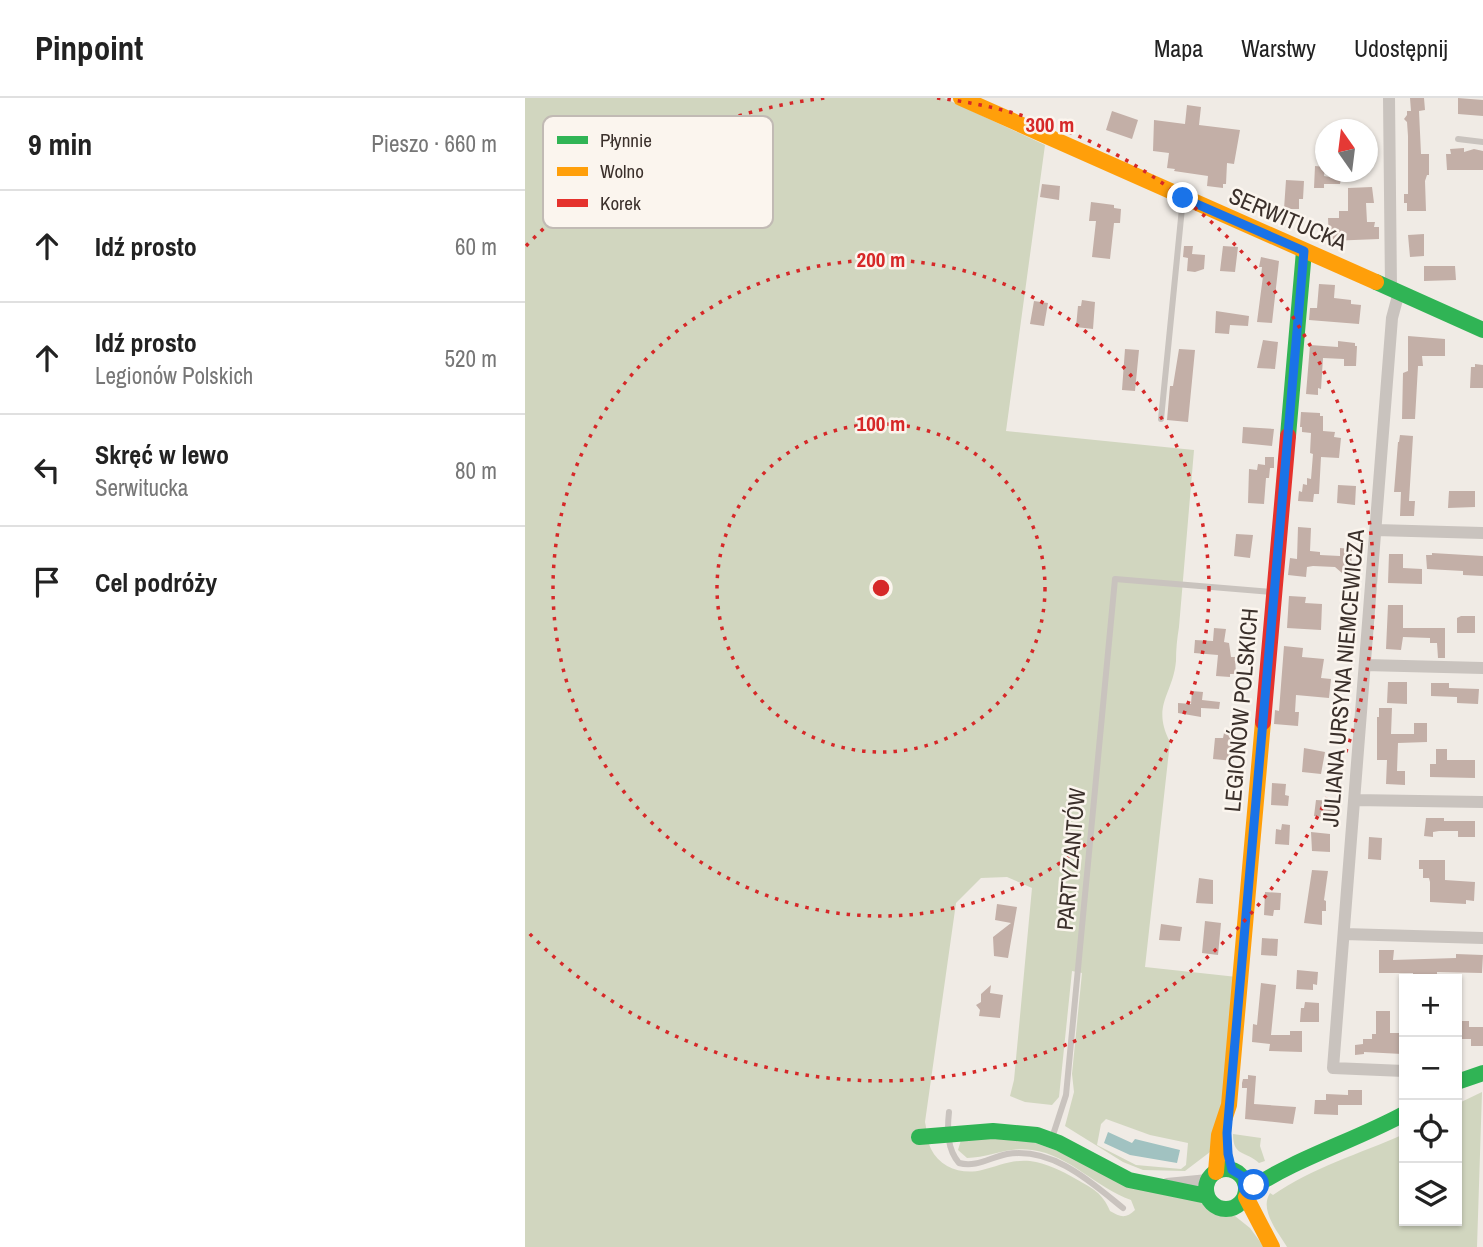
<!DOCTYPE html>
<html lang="pl">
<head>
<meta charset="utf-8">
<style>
  :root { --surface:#fff; --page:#f2f2f2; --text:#222; --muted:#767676; --line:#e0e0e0 }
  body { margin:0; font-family:"Archivo Narrow",sans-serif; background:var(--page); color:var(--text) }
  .controls { position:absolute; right:21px; bottom:21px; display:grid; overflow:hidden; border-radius:0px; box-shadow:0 2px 5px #0004 }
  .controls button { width:63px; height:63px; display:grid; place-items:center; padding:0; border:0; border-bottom:2px solid var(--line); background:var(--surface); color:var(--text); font:35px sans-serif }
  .compass { position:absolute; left:790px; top:21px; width:63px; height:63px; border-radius:50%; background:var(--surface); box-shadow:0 2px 5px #0004; rotate:346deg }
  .stop { position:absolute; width:21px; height:21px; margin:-16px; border:5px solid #1a73e8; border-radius:50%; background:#fff }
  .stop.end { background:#1a73e8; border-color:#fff; box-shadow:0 2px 7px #0008 }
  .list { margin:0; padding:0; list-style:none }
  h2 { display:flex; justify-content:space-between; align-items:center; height:91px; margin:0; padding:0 28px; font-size:30px }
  h2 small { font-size:23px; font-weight:400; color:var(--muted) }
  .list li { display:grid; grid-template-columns:46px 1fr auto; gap:21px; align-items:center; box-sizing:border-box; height:112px; padding:0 28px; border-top:2px solid var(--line) }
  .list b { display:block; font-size:26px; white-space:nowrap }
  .list p { margin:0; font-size:23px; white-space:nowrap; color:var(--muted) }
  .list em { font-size:23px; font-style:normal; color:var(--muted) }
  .icon { flex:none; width:38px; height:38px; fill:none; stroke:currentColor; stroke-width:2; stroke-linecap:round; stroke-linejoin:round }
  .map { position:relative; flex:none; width:958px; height:1149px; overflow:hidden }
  header { display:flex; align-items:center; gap:42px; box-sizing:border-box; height:98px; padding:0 35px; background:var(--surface); border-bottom:2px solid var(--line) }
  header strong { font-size:33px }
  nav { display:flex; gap:38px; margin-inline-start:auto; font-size:24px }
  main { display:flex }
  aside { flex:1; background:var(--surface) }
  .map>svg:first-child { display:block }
</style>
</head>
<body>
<header>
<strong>Pinpoint</strong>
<nav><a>Mapa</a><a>Warstwy</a><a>Udostępnij</a></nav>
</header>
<main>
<aside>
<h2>9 min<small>Pieszo · 660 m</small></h2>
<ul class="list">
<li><svg class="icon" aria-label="ahead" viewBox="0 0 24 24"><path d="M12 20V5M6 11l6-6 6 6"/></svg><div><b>Idź prosto</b></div><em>60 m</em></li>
<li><svg class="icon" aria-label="ahead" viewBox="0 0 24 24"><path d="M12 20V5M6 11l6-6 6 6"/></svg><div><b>Idź prosto</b><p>Legionów Polskich</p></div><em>520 m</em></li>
<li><svg class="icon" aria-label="left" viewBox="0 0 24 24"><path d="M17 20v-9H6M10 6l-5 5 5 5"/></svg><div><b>Skręć w lewo</b><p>Serwitucka</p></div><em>80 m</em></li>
<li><svg class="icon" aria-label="arrive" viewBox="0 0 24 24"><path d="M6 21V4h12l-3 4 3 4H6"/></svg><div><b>Cel podróży</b></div></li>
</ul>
</aside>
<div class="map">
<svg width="958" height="1149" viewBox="0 0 958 1149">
  <rect width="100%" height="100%" fill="#f0ebe5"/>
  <!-- green -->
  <path fill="#d1d6bf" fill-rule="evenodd" d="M0,0H419L520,47L481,333L669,352L654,529C652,541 651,551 651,563C648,597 626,607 645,644L620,869L712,879L701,1002L685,1054L660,1073L618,1072L598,1064L540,1028L549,994L547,976L557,875L547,873L534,999L527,1007L500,1004L485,998L489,982L507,790L482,779L456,780L431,805L400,1024C402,1032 402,1043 406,1051C415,1070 438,1077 457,1072C473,1068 488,1061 505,1063C521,1065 537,1073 551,1081C568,1091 577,1094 585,1113C595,1119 601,1121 610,1112L606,1102C571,1090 545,1057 507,1052C484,1048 464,1060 442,1060L433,1052L436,1042L460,1040L502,1042L676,1104L689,1114L710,1118L725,1130L739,1149H0ZM581,1021L625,1037L663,1045L661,1067L656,1071L611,1067L572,1047L576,1026Z
    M957,994L952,1149H762C753,1134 734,1112 745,1095L748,1097C788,1069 835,1056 879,1036V1123H932V1006Z
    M708,1036L736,1040L735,1048L740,1063L734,1065C720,1052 708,1059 708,1036Z"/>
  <!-- water -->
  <path fill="#a1c2c1" d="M583,1034L607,1045L610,1041L655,1052L652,1065L605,1057L579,1045Z"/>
  <!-- building -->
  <path fill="#c3afa7" d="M885,0H899L900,12L894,13L896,56H904V77H902L900,83L901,113H882V105H879V96H883V38L882,24L879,21L882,17V13H886Z
    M933,0L958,2V18L933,16Z
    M662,7L676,9L674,27L715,32L709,66L702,65L701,86H698V90L682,88L683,78L649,73L650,71L642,70L644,55L628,53L629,22L660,26Z
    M587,13L613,22L607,41L581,32Z
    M939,50V54L949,51L958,53V72H922L921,56H926L925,51Z
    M790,68L800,69L799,78L816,81L815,86H799V90H789Z
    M761,82L779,83L778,101H774V111H759Z
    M517,86L535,88L534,102L515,99Z
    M847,89L849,105H841L842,124H850L849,129H854V141L804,143L803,120H814V113H823V90Z
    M566,104L589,107V110L596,111L595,125H589L585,161L567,159L571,123H564Z
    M899,136V158L885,159L883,137Z
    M659,148H668L667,156L680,157L679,171L670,174L662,173L663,160L658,159Z
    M698,148L713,149L710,174L695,173Z
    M736,159L754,163L747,225L732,224L738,178H736L737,169H734Z
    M899,168H930L931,182L899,183Z
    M794,186L810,187L809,200L826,202V206L836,207L834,226L784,222L785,210H792Z
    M557,202L570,204L568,231L551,229L553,208H556Z
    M509,203L523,205L519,228L505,226Z
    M691,213L724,218L723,228L705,227L704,236L690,235Z
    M883,238L920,241V258H897L898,268H893L890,321H877L878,275L883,273Z
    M738,242L753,244L750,271L732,270Z
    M813,243L830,245V248H832L831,268H819V261L798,260L796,291L793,290V297L781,296L785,247L813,249Z
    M600,251L614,252L610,293L597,292Z
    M654,251L670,252L663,324L642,322L645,288H648Z
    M950,266L958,267V290H945L946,269H950Z
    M776,314L795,315V318H798V333L810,334L809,339L816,340L814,360L796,359L794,396H789L788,404L773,403L774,393L777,394L778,386L782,387V380L786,381L788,356L785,355L786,335L777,334V329H775Z
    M718,329L749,331L747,348L717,345Z
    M875,337L888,338L884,403H890L889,418H875L876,394H869L873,344H874Z
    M740,359H749V370H745L744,380H741L739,406L723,405L724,371L732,372L733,366L740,367Z
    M813,387L831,388L830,407L812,405Z
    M924,393H950V409L923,410Z
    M773,429L786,430L785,453L795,454V457L815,458V450L827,451L826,472H821L817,475L810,469L788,468L782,469L781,479L763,477L765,460L772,461Z
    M711,436L728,437L725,460L709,458Z
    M907,455L958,458V478L938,477V473L902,471L901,457H907Z
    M864,456H878V470L897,471V486L863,485Z
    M764,498L781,499L780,505L797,506L796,532L762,530Z
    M863,507H878V530H920V560H913L912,545H905V540L878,539L876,552L861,551Z
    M936,518H950V535H932V520Z
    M689,530L701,531L699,544L704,545L706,559H710L711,576H705V579L691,578L693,557L669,555L670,542L688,543Z
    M759,548L778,550L777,559L799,561L796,580L806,581L804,600L771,597L770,614H774L773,628L749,626L750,612L754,613Z
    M863,584H882V606L862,605Z
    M906,585H924V590L954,591L953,606L932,605V599L906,598Z
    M667,593L678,594L677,602L695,604L694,611L676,610V619L653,615V605L666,606Z
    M854,610H867L866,636H889V625H902V644L873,645L872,673H880V687L861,686L862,662H852V619H854Z
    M699,635L711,636L709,663L688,661L690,640H698Z
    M779,650L800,654L796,676L777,674Z
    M911,651H922V662H950V680L905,679V666H911Z
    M747,685L761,686L760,697L764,698L763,708L746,707Z
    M791,702L810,703L809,720L789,718Z
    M901,720H919V723H950V739H933V733H914L908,734V739L899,738Z
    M757,726L765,727L764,747L750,746L751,731L756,732Z
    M786,734L805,736V754L787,753Z
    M844,739L857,740L856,762L843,761Z
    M894,762H920V782L950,784L949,803L941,802V806L905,804V784L904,780H898V771H894Z
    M787,772L803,773L799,802L801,803V813H797V827L779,825Z
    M674,780L688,782V806L671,805Z
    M740,794L756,795L755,812H749L748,818L739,817Z
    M472,806L492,809L483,860L469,858L468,839L486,825L470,822Z
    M680,823L696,825L693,857L677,855Z
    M636,826L657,829L655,843L634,842Z
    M737,840L753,841L752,858L736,857Z
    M854,852H869L868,862L931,860V856L958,857L957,875L912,874V880L896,881H888V875H854Z
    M772,872L793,874L792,887L788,886V892L771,891Z
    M736,885L751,887L746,937H765V933H777V954L744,953L745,946L727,944L728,926L732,927Z
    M466,887L465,895L478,897L475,920L454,918L455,912L451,907L456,904V896Z
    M780,904L794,905V924H775L776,910H779Z
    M851,913H865V935H877V956L839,954V956L830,957V947L838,946V941H847V936H851Z
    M932,923H944V929H958V948H946V941H932Z
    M723,977L731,978L729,1006L771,1009L768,1026L720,1021L722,990H717V985L718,981H723Z
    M823,992H837V1007H813V1017L789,1016L790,1002H801V996L823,997Z"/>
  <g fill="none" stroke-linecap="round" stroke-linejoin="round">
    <!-- lane -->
    <path stroke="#c9c3be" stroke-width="6" d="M933,41L958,44
      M636,321L658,100
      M424,1014C422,1032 422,1051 434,1065C451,1070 466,1059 482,1056C528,1049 566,1084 598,1110
      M702,1039L707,1072
      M527,1040L541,997L590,481L747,494"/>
    <!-- street -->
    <path stroke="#c9c3be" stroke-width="12" d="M864,0L866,190
      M874,194L867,220L808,970L879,973
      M851,432L958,435
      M840,567L958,570
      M829,702L958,704
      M819,836L958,840
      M642,1086L683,1082"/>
    <!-- fast -->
    <path stroke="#30b455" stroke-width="16" d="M851,184L958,232
      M763,338L779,153
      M932,984L958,975
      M394,1039L468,1033L512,1037L534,1045L604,1082L682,1098
      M681 1091a20 20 0 1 1 40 0a20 20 0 1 1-40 0Z
      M722,1093C771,1060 827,1044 879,1016"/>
    <!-- slow -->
    <path stroke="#ff9f0a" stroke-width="16" d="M436,0L851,184
      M691,1074L694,1037L704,1007L738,624
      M721,1099L747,1149"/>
    <!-- jam -->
    <path stroke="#e5322d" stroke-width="16" d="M738,624L763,338"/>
  </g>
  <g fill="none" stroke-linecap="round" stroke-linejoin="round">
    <!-- route -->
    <path stroke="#1a73e8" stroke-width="9" d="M658,100L779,153L702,1035L703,1056L707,1072L717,1078L722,1093L729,1087"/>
  </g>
  <!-- distance rings -->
  <g fill="none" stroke="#d62828" stroke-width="3.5" stroke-dasharray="3.5 7">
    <circle cx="356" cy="490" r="164"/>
    <circle cx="356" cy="490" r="328"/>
    <path d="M1 148A493 493 0 0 1 300 0M412 0A493 493 0 1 1 1 832"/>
  </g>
  <g text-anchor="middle" stroke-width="5" stroke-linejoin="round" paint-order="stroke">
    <!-- street labels -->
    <g font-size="23" fill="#3b302b" stroke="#fbf5ee">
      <text transform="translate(763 121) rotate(23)" y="8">SERWITUCKA</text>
      <text transform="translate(818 580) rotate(-85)" y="8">JULIANA URSYNA NIEMCEWICZA</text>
      <text transform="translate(716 612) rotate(-85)" y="8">LEGIONÓW POLSKICH</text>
      <text transform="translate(546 761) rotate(-85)" y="8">PARTYZANTÓW</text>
    </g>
  </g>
  <!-- legend -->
  <rect x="18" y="18" width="230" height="112" rx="10" fill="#fbf5ee" stroke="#c1bab4" stroke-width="2"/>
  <rect x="32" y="38" width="31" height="8" fill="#30b455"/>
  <rect x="32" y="69" width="31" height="9" fill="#ff9f0a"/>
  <rect x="32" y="101" width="31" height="8" fill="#e5322d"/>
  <g font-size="19" fill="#3b302b">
    <text x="75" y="49">Płynnie</text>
    <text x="75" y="80">Wolno</text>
    <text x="75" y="112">Korek</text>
  </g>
  <circle cx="356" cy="490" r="10" fill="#d62828" stroke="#fbf5ee" stroke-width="3.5"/>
  <g font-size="21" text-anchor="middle" font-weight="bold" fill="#d62828" stroke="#fbf5ee" stroke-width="5" stroke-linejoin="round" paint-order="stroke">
    <text x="525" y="34">300 m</text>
    <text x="356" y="169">200 m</text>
    <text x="356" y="333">100 m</text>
  </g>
</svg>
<div class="controls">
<button>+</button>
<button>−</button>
<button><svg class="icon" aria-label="locate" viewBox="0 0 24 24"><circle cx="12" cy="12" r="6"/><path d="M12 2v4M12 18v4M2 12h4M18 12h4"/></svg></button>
<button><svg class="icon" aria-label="layers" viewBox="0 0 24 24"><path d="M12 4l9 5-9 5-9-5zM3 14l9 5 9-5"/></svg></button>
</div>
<svg class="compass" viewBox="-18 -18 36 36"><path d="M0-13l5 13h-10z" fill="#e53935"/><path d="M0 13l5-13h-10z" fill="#767676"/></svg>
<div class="stop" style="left:729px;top:1087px"></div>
<div class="stop end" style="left:658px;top:100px"></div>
</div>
</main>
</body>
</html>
